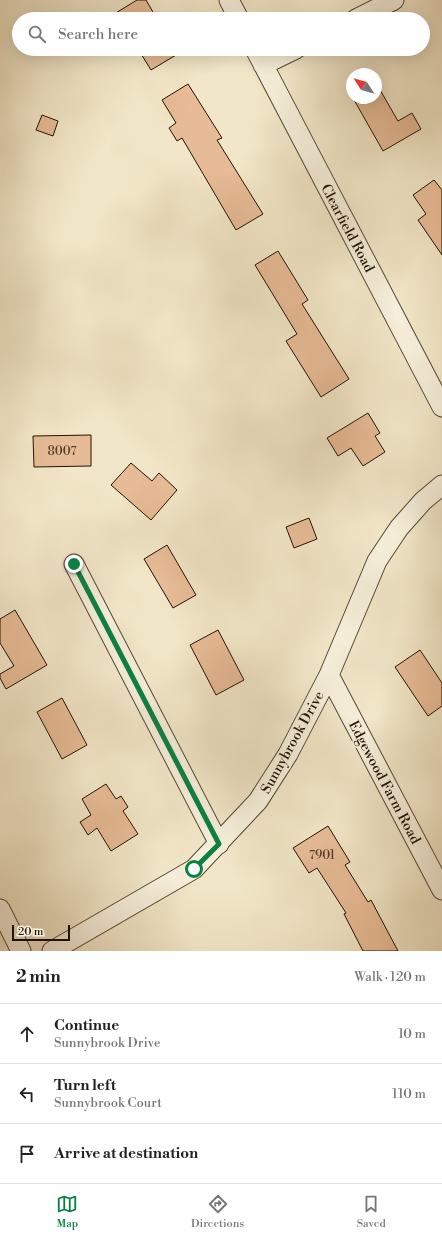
<!DOCTYPE html>
<html lang="en">
<head>
<meta charset="utf-8">
<style>
  :root { --surface:#fff; --page:#f2f2f2; --text:#222; --muted:#767676; --line:#e0e0e0; --accent:#0b8043 }
  body { margin:0; font-family:"Libre Bodoni",serif; background:var(--page); color:var(--text) }
  .compass { position:absolute; left:346px; top:68px; width:36px; height:36px; border-radius:50%; background:var(--surface); box-shadow:0 4px 16px #0002; rotate:306deg }
  .scale { position:absolute; left:12px; bottom:10px; width:58px; box-sizing:border-box; padding-left:4px; border:2px solid #211304; border-top:0; font-size:11px; line-height:14px; white-space:nowrap; color:#211304; -webkit-text-stroke:3px #f6efdb; paint-order:stroke }
  .stop { position:absolute; width:12px; height:12px; margin:-9px; border:3px solid #0b8043; border-radius:50%; background:#fff }
  .stop.end { background:#0b8043; border-color:#fff; box-shadow:0 1px 4px #0008 }
  .list { margin:0; padding:0; list-style:none }
  h2 { display:flex; justify-content:space-between; align-items:center; height:52px; margin:0; padding:0 16px; font-size:17px }
  h2 small { font-size:13px; font-weight:400; color:var(--muted) }
  .list li { display:grid; grid-template-columns:26px 1fr auto; gap:12px; align-items:center; box-sizing:border-box; height:60px; padding:0 16px; border-top:1px solid var(--line) }
  .list b { display:block; font-size:15px; white-space:nowrap }
  .list p { margin:0; font-size:13px; white-space:nowrap; color:var(--muted) }
  .list em { font-size:13px; font-style:normal; color:var(--muted) }
  .icon { flex:none; width:22px; height:22px; fill:none; stroke:currentColor; stroke-width:2; stroke-linecap:round; stroke-linejoin:round }
  .map { position:relative; flex:none; width:442px; height:951px; overflow:hidden }
  .search { position:absolute; background:var(--surface); box-shadow:0 4px 16px #0002; left:12px; right:12px; top:12px; height:44px; display:flex; align-items:center; gap:10px; box-sizing:border-box; padding:0 14px; border-radius:22px; color:var(--muted); font-size:15px }
  .sheet { height:232px; background:var(--surface) }
  nav { display:flex; justify-content:space-around; align-items:center; box-sizing:border-box; height:56px; border-top:1px solid var(--line); background:var(--surface); font-size:11px; color:var(--muted) }
  nav a { display:grid; justify-items:center; gap:2px }
  nav .on { color:var(--accent) }
  .map>svg:first-child { display:block }
</style>
</head>
<body>
<div class="map">
<svg width="442" height="951" viewBox="0 0 442 951">
  <rect width="100%" height="100%" fill="#f1e6c7"/>
  <filter id="stains"><feTurbulence type="fractalNoise" baseFrequency=".005" numOctaves="4"/><feColorMatrix values="0 0 0 0 .2 0 0 0 0 .09 0 0 0 0 .02 0 0 0 .5 -.17"/></filter>
  <radialGradient id="worn" r=".72"><stop offset=".6" stop-color="#630" stop-opacity="0"/><stop offset="1" stop-color="#630" stop-opacity=".3"/></radialGradient>
  <!-- building -->
  <path fill="#e7bb95" stroke="#211304" d="M137,0H146L157,19H106Z
    M138,49H186L151,70Z
    M376,83L398,121L412,113L421,129L383,151L353,98H376Z
    M188,84L222,138L217,140L263,214L236,230L182,138L177,141L169,128L176,123L162,100Z
    M42,115L58,121L53,136L36,130Z
    M434,180L442,190V255L418,220L426,214L413,195Z
    M278,251L308,300L302,304L349,379L321,397L286,341L297,334L255,265Z
    M368,413L380,433L375,436L385,452L363,466L351,448L338,456L327,438Z
    M91,435V466L34,467L33,436Z
    M131,463L152,481L159,473L177,490L151,520L111,485Z
    M309,518L317,539L294,548L286,527Z
    M167,545L196,595L173,608L144,559Z
    M15,610L47,665L6,689L0,678V674L14,666L0,643V619Z
    M218,630L244,680L216,695L190,645Z
    M420,650L442,683V706L428,716L395,667Z
    M62,698L87,745L62,759L37,712Z
    M106,784L116,799L121,796L128,807L123,811L138,834L111,851L97,828L88,835L80,822L91,815L82,799Z
    M328,826L350,862L345,865L368,902L371,900L398,951H363L344,914L346,913L317,868L309,873L293,848Z"/>
  <g fill="none" stroke-linecap="round" stroke-linejoin="round">
    <defs>
      <path id="minor" d="M229,0L239,19
        M356,19L394,0
        M255,49L442,407
        M263,65L296,49
        M74,564L219,844
        M329,675L442,890
        M0,909L21,951
        M52,951L194,869L258,801L288,754L329,675L377,561L399,528L423,501L442,485"/>
    </defs>
    <!-- minor casing -->
    <use href="#minor" stroke="#554835" stroke-width="21"/>
    <!-- minor -->
    <use href="#minor" stroke="#f6efdb" stroke-width="19"/>
  </g>
  <g fill="none" stroke-linecap="round" stroke-linejoin="round">
    <!-- route -->
    <path stroke="#0b8043" stroke-width="5" d="M74,564L219,844L194,869"/>
  </g>
  <g text-anchor="middle" stroke-width="3.5" stroke-linejoin="round" paint-order="stroke">
    <!-- number labels -->
    <g font-size="12" fill="#523d28">
      <text x="62" y="455">8007</text>
      <text x="322" y="859">7901</text>
    </g>
    <!-- street labels -->
    <g font-size="14" fill="#211304" stroke="#f6efdb">
      <text transform="translate(348 228) rotate(62)" y="5">Clearfield Road</text>
      <text transform="translate(292 742) rotate(-61)" y="5">Sunnybrook Drive</text>
      <text transform="translate(385 782) rotate(62)" y="5">Edgewood Farm Road</text>
    </g>
  </g>
  <rect width="100%" height="100%" filter="url(#stains)"/>
  <rect width="100%" height="100%" fill="url(#worn)"/>
</svg>
<svg class="compass" viewBox="-18 -18 36 36"><path d="M0-13l5 13h-10z" fill="#e53935"/><path d="M0 13l5-13h-10z" fill="#767676"/></svg>
<div class="scale">20 m</div>
<div class="stop" style="left:194px;top:869px"></div>
<div class="stop end" style="left:74px;top:564px"></div>
<div class="search"><svg class="icon" aria-label="search" viewBox="0 0 24 24"><circle cx="10" cy="10" r="6"/><path d="M15 15l6 6"/></svg>Search here</div>
</div>
<section class="sheet">
<h2>2 min<small>Walk · 120 m</small></h2>
<ul class="list">
<li><svg class="icon" aria-label="ahead" viewBox="0 0 24 24"><path d="M12 20V5M6 11l6-6 6 6"/></svg><div><b>Continue</b><p>Sunnybrook Drive</p></div><em>10 m</em></li>
<li><svg class="icon" aria-label="left" viewBox="0 0 24 24"><path d="M17 20v-9H6M10 6l-5 5 5 5"/></svg><div><b>Turn left</b><p>Sunnybrook Court</p></div><em>110 m</em></li>
<li><svg class="icon" aria-label="arrive" viewBox="0 0 24 24"><path d="M6 21V4h12l-3 4 3 4H6"/></svg><div><b>Arrive at destination</b></div></li>
</ul>
</section>
<nav>
<a class="on"><svg class="icon" aria-label="map" viewBox="0 0 24 24"><path d="M3 6l6-2 6 2 6-2v14l-6 2-6-2-6 2zM9 4v14M15 6v14"/></svg>Map</a>
<a><svg class="icon" aria-label="directions" viewBox="0 0 24 24"><path d="M12 3l9 9-9 9-9-9zM9 14v-3h6M13 9l2 2-2 2"/></svg>Directions</a>
<a><svg class="icon" aria-label="saved" viewBox="0 0 24 24"><path d="M7 4h10v16l-5-4-5 4z"/></svg>Saved</a>
</nav>
</body>
</html>
